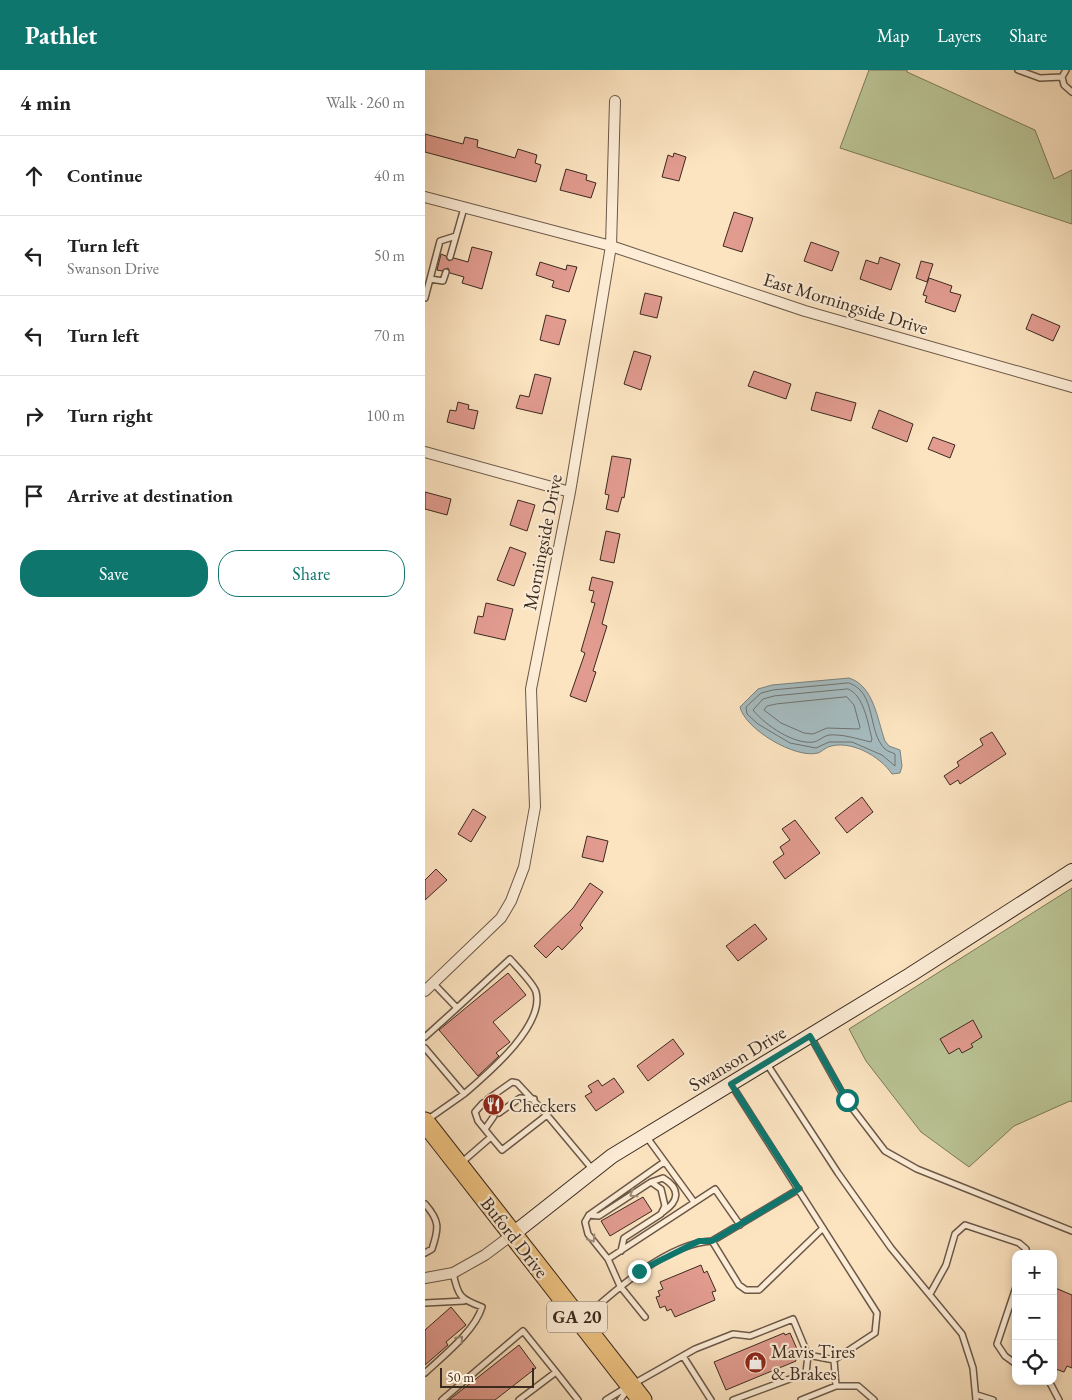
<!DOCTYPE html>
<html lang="en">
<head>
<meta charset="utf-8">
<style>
  :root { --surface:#fff; --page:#f6f6f6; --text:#222; --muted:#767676; --line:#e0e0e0; --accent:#0f766e }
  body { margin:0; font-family:"EB Garamond",serif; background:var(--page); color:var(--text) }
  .controls { position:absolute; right:15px; bottom:15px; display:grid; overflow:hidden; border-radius:10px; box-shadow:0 2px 8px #0003 }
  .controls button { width:45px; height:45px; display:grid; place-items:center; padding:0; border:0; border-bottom:1px solid var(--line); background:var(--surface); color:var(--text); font:25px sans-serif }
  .scale { position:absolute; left:15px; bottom:12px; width:94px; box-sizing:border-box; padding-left:5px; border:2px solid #3b2a1f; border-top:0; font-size:14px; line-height:18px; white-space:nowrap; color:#3b2a1f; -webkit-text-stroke:4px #fdedd7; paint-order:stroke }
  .stop { position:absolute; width:15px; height:15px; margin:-11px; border:4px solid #0f766e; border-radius:50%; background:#fff }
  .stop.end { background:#0f766e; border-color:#fff; box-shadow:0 1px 5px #0008 }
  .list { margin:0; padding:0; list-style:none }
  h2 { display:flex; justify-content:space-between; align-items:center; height:65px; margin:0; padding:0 20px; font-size:21px }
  h2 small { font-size:16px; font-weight:400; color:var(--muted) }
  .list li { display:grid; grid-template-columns:32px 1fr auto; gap:15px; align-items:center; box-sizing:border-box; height:80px; padding:0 20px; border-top:1px solid var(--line) }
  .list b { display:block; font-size:19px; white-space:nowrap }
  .list p { margin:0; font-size:16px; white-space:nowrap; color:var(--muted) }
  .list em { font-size:16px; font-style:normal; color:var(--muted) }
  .actions { display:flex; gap:10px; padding:15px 20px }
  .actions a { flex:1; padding:11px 0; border:1px solid var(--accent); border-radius:20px; text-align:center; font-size:18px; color:var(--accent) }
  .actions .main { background:var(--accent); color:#fff }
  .icon { flex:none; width:28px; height:28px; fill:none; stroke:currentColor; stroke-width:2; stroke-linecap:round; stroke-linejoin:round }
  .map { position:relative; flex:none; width:647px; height:1330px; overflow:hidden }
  header { display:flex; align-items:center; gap:30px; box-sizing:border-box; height:70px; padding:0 25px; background:var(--accent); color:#fff }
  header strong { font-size:24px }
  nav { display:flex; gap:28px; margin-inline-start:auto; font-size:18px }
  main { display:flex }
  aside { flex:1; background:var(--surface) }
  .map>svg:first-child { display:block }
</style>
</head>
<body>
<header>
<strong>Pathlet</strong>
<nav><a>Map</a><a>Layers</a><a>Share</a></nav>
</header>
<main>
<aside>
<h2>4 min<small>Walk · 260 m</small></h2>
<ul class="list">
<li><svg class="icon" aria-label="ahead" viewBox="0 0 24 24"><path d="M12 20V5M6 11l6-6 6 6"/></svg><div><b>Continue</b></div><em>40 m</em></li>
<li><svg class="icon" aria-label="left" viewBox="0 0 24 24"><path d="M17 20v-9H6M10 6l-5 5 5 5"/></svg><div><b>Turn left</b><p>Swanson Drive</p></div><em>50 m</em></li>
<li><svg class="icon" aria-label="left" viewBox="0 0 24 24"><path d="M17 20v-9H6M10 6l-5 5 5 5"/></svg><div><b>Turn left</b></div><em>70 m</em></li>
<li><svg class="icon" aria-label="right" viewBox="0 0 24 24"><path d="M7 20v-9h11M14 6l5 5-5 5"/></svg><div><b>Turn right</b></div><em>100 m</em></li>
<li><svg class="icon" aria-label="arrive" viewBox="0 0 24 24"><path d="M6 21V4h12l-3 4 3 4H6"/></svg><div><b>Arrive at destination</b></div></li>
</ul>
<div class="actions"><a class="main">Save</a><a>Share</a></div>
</aside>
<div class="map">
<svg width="647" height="1330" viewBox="0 0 647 1330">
  <rect width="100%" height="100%" fill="#fce4c1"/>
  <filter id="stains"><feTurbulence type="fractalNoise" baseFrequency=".004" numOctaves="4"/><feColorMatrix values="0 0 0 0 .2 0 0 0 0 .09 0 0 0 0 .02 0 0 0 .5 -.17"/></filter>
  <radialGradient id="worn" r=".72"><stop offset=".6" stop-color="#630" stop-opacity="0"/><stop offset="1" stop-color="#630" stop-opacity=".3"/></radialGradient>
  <!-- green -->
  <path fill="#bbc596" stroke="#7b785a" d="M444,0H482V2L610,60L629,109L647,100V154L415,78Z
    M647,818V1032L645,1031L589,1056L544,1097L496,1062L441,991L424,959Z"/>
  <!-- water -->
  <path fill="#a5bbbf" stroke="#7b817f" d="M424,608C449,616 452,649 460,671L464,676L475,680L477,696L475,703L467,704C455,686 425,669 403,677C399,679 396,682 393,683C370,689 320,659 315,637L333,619L347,615Z"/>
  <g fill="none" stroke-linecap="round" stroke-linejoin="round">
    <!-- shore -->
    <path stroke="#70726f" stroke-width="1" d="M424,613C452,622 442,662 460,679C463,682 467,682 470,684V696L457,685L427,672H404L391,678L365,673L333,654L322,644L321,637L336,623L348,620Z
      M423,619C439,625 443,654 447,669L446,672C432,669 419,664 404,665C398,666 394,671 389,672C369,675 340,655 328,640L338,629L349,626Z
      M422,627L429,635L435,657L434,659L402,658L388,664L379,663L356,653L339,640L342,636L351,634Z"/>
  </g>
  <!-- building -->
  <path fill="#e19b8f" stroke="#3b2a1f" d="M0,64L38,74L40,67L53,70L52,77L90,88L93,79L112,85L110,93L116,95L111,112L0,82Z
    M249,83L261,87L254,111L237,107L243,85L248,87Z
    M141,99L162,105L161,110L171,113L166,128L135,120Z
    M309,142L328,148L317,182L298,176Z
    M386,172L414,182L407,201L379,191Z
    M47,177L67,182L57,219L37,213L39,207L25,203L23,198L17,201L12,200L16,184L21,186L24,191L29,188L43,192Z
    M455,187L475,194L466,220L435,209L441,190L453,194Z
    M496,191L508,194L502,212L491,208Z
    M115,192L141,200L142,195L152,197L144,222L127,217L129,211L111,205Z
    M504,208L527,216L525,222L536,225L530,242L500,232L502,226L498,225Z
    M220,223L237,227L232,248L215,244Z
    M607,244L635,256L628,271L601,259Z
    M121,245L141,250L134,275L115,270Z
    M209,281L226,286L216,320L199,314Z
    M329,301L366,314L361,329L323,316Z
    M110,304L126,308L117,344L91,338L95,325L104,327Z
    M391,322L431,333L426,351L386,340Z
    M33,332L44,335L43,339L53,341L49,359L22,352L25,340L31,341Z
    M454,340L488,354L482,372L447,358Z
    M508,367L530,375L525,388L503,379Z
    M187,386L206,389L199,428L197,427L193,442L181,439L184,425L180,424Z
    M0,422L26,429L22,445L0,439Z
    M93,430L110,435L102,461L85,455Z
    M181,461L195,464L189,493L175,490Z
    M85,477L101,483L89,516L72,510Z
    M167,507L188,512L177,554L182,556L168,601L171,602L161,632L145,626L160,583L156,581L170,533L166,532L169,521L164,520Z
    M61,533L88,539L80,570L49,563L53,546L58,547Z
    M567,662L581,684L535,714L533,710L525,715L519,706L534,696L532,692L558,675L555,669Z
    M437,727L448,742L422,763L410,748Z
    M48,739L61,747L46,772L33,764Z
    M370,750L395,783L360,809L348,792L359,784L355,777L365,770L357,759Z
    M162,766L183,771L178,792L157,787Z
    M11,799L22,810L0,830V810Z
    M165,813L178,822L155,855L158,858L137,880L133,876L121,888L109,876L148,838Z
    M330,854L342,869L313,891L301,876Z
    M83,903L101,925L68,952L85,972L71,983L74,986L53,1006L14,960Z
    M548,950L557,967L546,974L548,977L537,983L534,978L524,984L515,969Z
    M248,969L259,984L223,1011L212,996Z
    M189,1008L199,1022L171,1041L160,1026L167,1022L163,1016L173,1010L177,1016Z
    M218,1127L227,1141L185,1166L176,1151Z
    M276,1195L279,1203L282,1201L291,1221L287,1222L290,1230L250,1247L246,1239L242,1241L240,1236L235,1238L231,1227L235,1226L233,1221L238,1219L235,1212Z
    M628,1217L647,1225V1298L642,1296L639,1302L628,1298Z
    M26,1237L41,1255L21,1272L23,1275L0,1295V1260Z
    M359,1263L360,1265L365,1263L375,1286L370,1288L371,1291L301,1320L289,1292Z
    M94,1275L111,1298L70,1330H24Z"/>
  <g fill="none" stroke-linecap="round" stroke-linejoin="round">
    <defs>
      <path id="lane" d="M593,0L615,8L637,7
        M641,0L637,7L639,15L647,22
        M25,187L39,138
        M5,209L18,211L21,202
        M0,228L15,171L31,166
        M32,938L85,889C91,896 109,914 111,922C120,956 62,1004 39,1024
        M0,967L32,938L9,914
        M386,967L421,1030L460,1081L492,1099L647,1161
        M0,978L39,1024L2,1050
        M342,994L413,1103L466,1178L537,1264L548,1298L551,1330
        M306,1014L452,1243L450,1263L409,1290L411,1316
        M63,1029L87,1012L92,1013L122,1045
        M58,1033L50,1042L53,1051L66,1067
        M74,1043L95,1028L109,1029
        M60,1059L69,1046
        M221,1066L269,1132
        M36,1093L66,1067L77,1080L122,1045L168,1100
        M226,1112L238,1108C256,1119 254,1131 238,1142
        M0,1134C15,1151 14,1158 7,1179L0,1183
        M164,1145L174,1146L226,1112L236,1119L240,1136L236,1144L199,1168L196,1181
        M287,1171L374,1119
        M183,1189L290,1119L315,1155
        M591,1217L572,1274L580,1286L591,1294
        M505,1224L521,1195L530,1164L540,1155L594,1173L601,1179L602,1184
        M0,1233L39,1231
        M220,1247L195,1216L183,1189L163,1164L160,1152L164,1145L239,1092
        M158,1249C190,1220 243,1173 287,1171L314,1215L321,1220H334L398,1158
        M383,1285L409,1290
        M258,1286L286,1330
        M0,1303C18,1286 50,1261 57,1237C35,1229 33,1226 28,1203
        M624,1311L634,1330
        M210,1313L270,1279L308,1264L325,1266L368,1249L383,1285L381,1303L308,1330
        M552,1325L568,1330
        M17,1330L98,1261L131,1302
        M94,1330L131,1302L153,1330
        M181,1330L202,1317
        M195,1330L204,1318
        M376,1330L411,1316H433L449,1330"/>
      <path id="street" d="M0,127L186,176L380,241L647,317
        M0,382L145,422
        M0,921L76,848L86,831L99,797L110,737L106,619L145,422L186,176L190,31
        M0,1208L28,1203L60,1185L88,1164"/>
      <path id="secondary" d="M88,1164L187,1086L485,905L647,801"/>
      <path id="highway" d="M0,1052L217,1330"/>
    </defs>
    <!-- lane casing -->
    <use href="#lane" stroke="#6b5848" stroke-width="8"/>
    <!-- street casing -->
    <use href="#street" stroke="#6b5848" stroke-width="12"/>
    <!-- secondary casing -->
    <use href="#secondary" stroke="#3b2a1f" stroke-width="16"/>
    <!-- highway casing -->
    <use href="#highway" stroke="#3b2a1f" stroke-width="21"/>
    <!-- lane -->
    <use href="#lane" stroke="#fdedd7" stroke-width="5"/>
    <!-- street -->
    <use href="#street" stroke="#fdedd7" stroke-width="10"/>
    <!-- secondary -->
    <use href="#secondary" stroke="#fdedd7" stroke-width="14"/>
    <!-- highway -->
    <use href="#highway" stroke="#eec280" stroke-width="19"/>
  </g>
  <!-- one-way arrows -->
  <defs><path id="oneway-chevron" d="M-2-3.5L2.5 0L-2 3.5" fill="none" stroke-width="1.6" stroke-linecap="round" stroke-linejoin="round" transform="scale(1.25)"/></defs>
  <g stroke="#9c8c7b">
    <use href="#oneway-chevron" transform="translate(208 1124) rotate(147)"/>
    <use href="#oneway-chevron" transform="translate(167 1169) rotate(57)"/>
    <use href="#oneway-chevron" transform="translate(35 1269) rotate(-48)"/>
  </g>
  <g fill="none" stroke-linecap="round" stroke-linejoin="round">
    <!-- route -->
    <path stroke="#0f766e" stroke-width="6" d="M214,1201L274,1171H287L374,1119L306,1014L385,966L422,1030"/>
  </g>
  <!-- icons -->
  <defs>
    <symbol id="restaurant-disc" viewBox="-11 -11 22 22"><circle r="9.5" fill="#8f2418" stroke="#fdedd7"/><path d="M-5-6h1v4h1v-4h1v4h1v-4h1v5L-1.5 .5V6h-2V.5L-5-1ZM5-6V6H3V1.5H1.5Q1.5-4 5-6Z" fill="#fff"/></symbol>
    <symbol id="shop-disc" viewBox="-11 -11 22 22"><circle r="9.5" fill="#8f2418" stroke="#fdedd7"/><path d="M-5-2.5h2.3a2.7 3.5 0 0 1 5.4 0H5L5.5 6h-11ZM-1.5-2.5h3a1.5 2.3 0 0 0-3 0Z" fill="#fff"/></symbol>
  </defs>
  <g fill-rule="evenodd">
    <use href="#restaurant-disc" x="56" y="1022" width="25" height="25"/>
    <use href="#shop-disc" x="318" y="1280" width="25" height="25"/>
  </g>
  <g text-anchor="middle" stroke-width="4.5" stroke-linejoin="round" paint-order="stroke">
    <!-- shield labels -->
    <rect fill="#fdedd7" stroke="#756456" stroke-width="1" x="122" y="1231.5" width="60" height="31" rx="4"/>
    <g font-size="18" font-weight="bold" fill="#3b2a1f">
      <text x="152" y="1253">GA 20</text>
    </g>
    <!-- street labels -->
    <g font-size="19" fill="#3b2a1f" stroke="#fdedd7">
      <text transform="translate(421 233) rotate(17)" y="7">East Morningside Drive</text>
      <text transform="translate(117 472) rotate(-79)" y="7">Morningside Drive</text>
      <text transform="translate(312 988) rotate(-31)" y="7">Swanson Drive</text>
      <text transform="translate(90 1167) rotate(52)" y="7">Buford Drive</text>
    </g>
    <!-- poi labels -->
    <g font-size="19" fill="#3b2a1f" stroke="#fdedd7" text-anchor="start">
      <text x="84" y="1042">Checkers</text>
      <text x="346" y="1288">Mavis Tires<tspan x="346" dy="22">&amp; Brakes</tspan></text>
    </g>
  </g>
  <rect width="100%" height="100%" filter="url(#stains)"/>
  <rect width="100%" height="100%" fill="url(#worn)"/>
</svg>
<div class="controls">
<button>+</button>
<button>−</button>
<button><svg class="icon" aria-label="locate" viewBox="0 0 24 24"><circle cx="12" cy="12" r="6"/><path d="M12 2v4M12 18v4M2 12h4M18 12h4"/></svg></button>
</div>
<div class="scale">50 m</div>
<div class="stop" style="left:422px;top:1030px"></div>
<div class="stop end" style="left:214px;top:1201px"></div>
</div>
</main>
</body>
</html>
